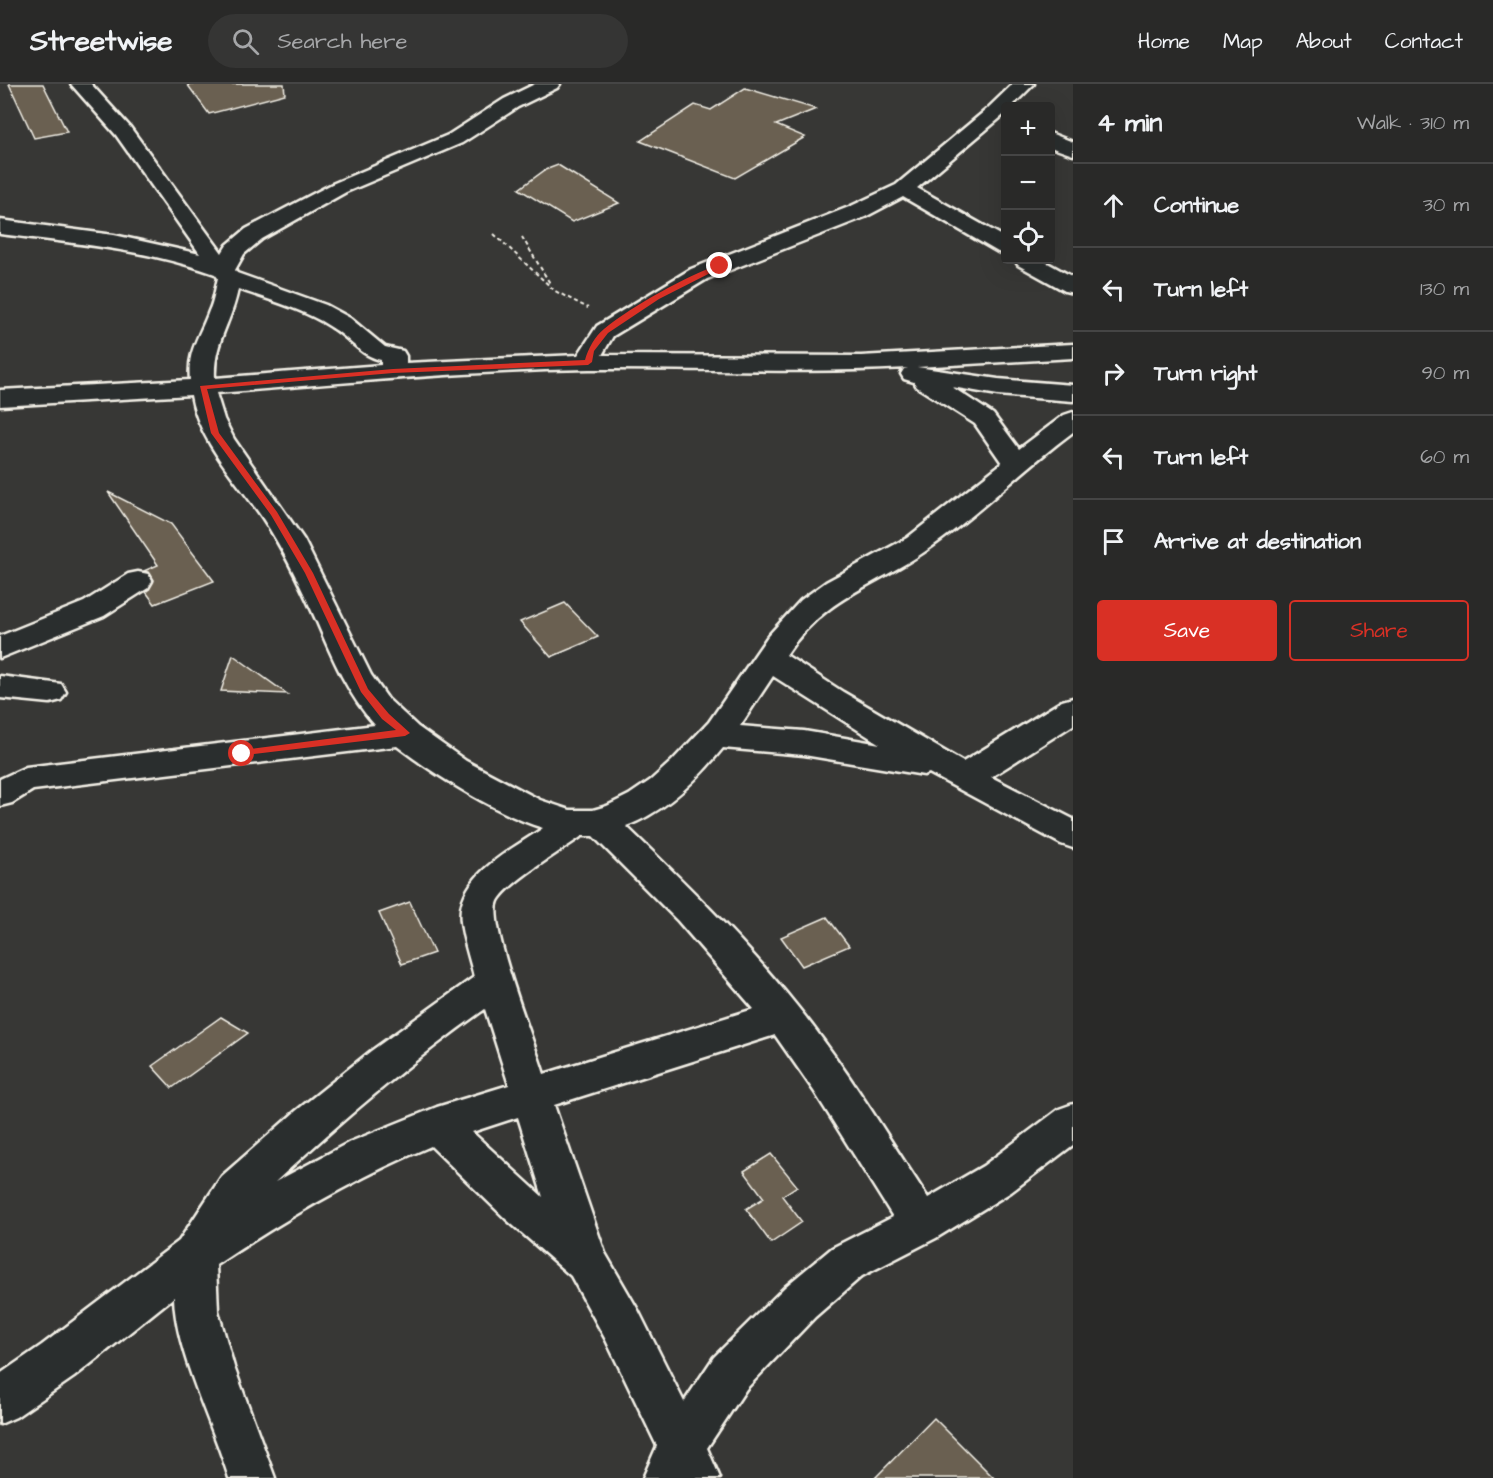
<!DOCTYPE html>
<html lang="en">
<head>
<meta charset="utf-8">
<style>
  :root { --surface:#292928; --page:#353534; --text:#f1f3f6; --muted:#a5a6a8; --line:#454545; --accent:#d93025 }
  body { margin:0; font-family:"Architects Daughter",sans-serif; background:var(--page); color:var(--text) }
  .controls { position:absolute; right:18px; top:18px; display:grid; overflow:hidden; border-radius:6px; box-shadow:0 6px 24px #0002 }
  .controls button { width:54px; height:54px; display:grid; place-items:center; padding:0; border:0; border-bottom:2px solid var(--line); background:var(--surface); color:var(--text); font:30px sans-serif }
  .stop { position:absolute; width:18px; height:18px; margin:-14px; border:4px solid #d93025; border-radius:50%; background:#fff }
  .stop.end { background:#d93025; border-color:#fff; box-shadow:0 2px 6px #0008 }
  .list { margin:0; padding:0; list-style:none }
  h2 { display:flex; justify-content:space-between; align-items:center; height:78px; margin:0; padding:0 24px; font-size:26px }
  h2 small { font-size:20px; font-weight:400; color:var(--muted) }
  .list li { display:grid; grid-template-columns:39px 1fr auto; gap:18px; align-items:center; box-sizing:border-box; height:84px; padding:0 24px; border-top:2px solid var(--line) }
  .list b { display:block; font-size:22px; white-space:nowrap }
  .list em { font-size:20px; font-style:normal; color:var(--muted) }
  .actions { display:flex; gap:12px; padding:18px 24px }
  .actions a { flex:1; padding:14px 0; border:2px solid var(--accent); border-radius:6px; text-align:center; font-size:21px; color:var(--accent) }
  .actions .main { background:var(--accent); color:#fff }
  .icon { flex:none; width:33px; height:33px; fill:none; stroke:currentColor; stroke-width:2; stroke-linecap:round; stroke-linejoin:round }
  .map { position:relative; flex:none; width:1073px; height:1394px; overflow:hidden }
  header { display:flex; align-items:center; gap:36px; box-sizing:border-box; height:84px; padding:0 30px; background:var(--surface); border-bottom:2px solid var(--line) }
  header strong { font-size:28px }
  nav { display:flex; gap:33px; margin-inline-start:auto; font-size:21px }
  .search { width:420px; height:54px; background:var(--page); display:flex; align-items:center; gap:15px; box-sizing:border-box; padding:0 21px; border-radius:33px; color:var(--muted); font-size:22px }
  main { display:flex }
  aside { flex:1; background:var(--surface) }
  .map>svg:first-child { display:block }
</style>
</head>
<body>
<header>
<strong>Streetwise</strong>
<div class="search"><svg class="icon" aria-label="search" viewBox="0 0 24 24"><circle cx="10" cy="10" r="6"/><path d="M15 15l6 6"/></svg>Search here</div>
<nav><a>Home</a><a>Map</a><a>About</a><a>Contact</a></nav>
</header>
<main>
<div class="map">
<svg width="1073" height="1394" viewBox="0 0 1073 1394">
  <rect width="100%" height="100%" fill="#373735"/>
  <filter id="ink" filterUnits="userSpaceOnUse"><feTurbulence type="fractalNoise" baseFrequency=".0167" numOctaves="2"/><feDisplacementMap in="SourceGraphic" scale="12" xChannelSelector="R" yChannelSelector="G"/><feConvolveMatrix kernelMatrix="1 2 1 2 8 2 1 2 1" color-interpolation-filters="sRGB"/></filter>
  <g filter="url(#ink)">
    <!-- building -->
    <path fill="#6a6051" stroke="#f4f1e8" stroke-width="1.5" d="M9,0H43L67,48L34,54Z
      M187,0H284L285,10L209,30Z
      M745,4L816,25L776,41L805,53L735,94L640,57L695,21L711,26Z
      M558,81L619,119L572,138L519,105L545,86Z
      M108,408L171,440L214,497L155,520L146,508L154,496L150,489L144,487L158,481Z
      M565,519L598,553L551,573L520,538Z
      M233,571L287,610L221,607Z
      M410,818L434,869L402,880L379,829Z
      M827,833L849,862L802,882L781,853Z
      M221,933L248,949L172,1004L152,982Z
      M771,1070L797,1102L782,1112L802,1138L771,1159L746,1125L764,1114L744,1087Z
      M934,1334L994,1394H875Z"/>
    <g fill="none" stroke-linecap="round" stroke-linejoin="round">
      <defs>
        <path id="minor" d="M71,0H91L130,43L222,169L227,161L246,145L332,100L448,51L504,15L535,0H560L557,4L518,23L462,59L346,108L262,155L244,170L235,186L237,189L326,221L350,234L385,263L403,267L406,272V279L578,271L597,242L691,185L849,123L896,101L986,26L1013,0H1034L1012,22H1006V29L1000,34L917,104L1006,154V170L998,168L903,113L865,133L707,195L613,252L602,271L861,272L1073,260V274L917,283L998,295L1073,301V317L998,311L952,303L993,330L1019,365L1064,331L1073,328V348C1023,385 979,430 927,466C874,503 825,512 786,571L843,608L963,678L1062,617L1073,614V641L991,693L1073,735V764L1061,760L929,689L924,691L804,671L723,664C697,696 665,728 626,742C685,799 745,857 796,921C845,981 885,1049 928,1114L983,1082L1059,1025L1073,1020V1061L1011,1108L936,1154L862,1192L815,1233L746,1305L707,1364L720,1394H643L657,1362L606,1256L571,1192L506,1135L431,1062C355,1094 285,1135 216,1181L218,1227L234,1283L275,1394H229C213,1340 175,1267 174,1213L74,1293L16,1333L0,1340V1290L42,1261L179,1157L222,1092L296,1027L371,967L474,893C470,875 463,856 461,838C455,792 512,766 543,744C497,730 435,691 397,662L33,706L12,719L0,722V695L26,683L375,641C348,611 333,575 317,538C301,502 284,466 262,433C236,395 199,358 191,311L0,322V306L190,296C187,267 200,252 209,227C214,217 215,205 218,194L215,190C145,165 73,159 0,150V136L114,151L200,170L116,51ZM238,205C269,216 303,225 331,243C350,254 359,271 381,276V281L215,294C213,259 232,238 238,205ZM908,284L904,285L901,290L904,295L914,298L917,303L975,340L1002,379L907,454L826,498L801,516L768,552L709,638L672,677L651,696L629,711L607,722L593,726H570L540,716L466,677L418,643L388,615L371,591L304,456L234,355L224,335L216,309C340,299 465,287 589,285C696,284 802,290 908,284ZM773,592L880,660L804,647L740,642ZM582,752H593L678,837L754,925L544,990C535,960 487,840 498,817C507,799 564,765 582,752ZM485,925L509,1001L437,1023L350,1058L275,1098C341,1037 411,977 485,925ZM775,951L814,1007L893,1133L832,1164L785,1203L714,1273L684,1318L638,1226L605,1169L554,1021ZM518,1033L543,1113L472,1048Z
          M1050,49L1073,58V71L1050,63Z
          M1015,176H1042L1073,193V209L1065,207L1018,181Z
          M138,488L148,490L152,497L148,504L104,532L0,574V552L84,518L128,490Z
          M0,592L61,600L66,608L61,616L50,619L0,614Z"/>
      </defs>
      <!-- minor casing -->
      <use href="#minor" stroke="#f4f1e8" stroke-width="5"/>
      <!-- path -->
      <path stroke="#f4f1e8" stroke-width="2" stroke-dasharray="4 3" stroke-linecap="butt" d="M494,150L555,207L588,224
        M522,153L551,201"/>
      <!-- minor -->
      <use href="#minor" fill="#2a2d2e" fill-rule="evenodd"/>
    </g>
  </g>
  <!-- route -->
  <path fill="#d93025" d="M720,180L722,183L659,215L608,249L594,267L592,278L588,281L393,289L207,305L219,349L277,428L313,489L368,605L389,630L410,649L405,652L238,672V667L242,666L396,646L382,635L361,608L305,489L271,431L211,349L200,302L393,285L585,276C588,265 595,252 604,245C635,220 683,194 720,180Z"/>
</svg>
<div class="controls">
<button>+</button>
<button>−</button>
<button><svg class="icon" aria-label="locate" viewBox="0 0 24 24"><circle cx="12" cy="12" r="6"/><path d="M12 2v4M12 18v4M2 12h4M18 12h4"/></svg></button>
</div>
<div class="stop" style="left:242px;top:670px"></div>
<div class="stop end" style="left:720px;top:182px"></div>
</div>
<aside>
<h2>4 min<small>Walk · 310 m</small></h2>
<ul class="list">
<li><svg class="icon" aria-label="ahead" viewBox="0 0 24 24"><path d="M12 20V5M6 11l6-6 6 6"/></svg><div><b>Continue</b></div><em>30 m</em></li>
<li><svg class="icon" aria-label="left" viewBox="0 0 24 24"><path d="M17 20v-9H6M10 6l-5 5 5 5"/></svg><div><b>Turn left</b></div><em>130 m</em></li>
<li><svg class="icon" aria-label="right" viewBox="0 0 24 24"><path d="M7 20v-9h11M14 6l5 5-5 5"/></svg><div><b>Turn right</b></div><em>90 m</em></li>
<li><svg class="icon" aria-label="left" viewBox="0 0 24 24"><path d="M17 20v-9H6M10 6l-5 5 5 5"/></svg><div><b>Turn left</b></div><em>60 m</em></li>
<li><svg class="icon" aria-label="arrive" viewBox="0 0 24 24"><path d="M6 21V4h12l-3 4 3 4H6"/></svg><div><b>Arrive at destination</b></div></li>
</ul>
<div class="actions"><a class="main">Save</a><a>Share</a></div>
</aside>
</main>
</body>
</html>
